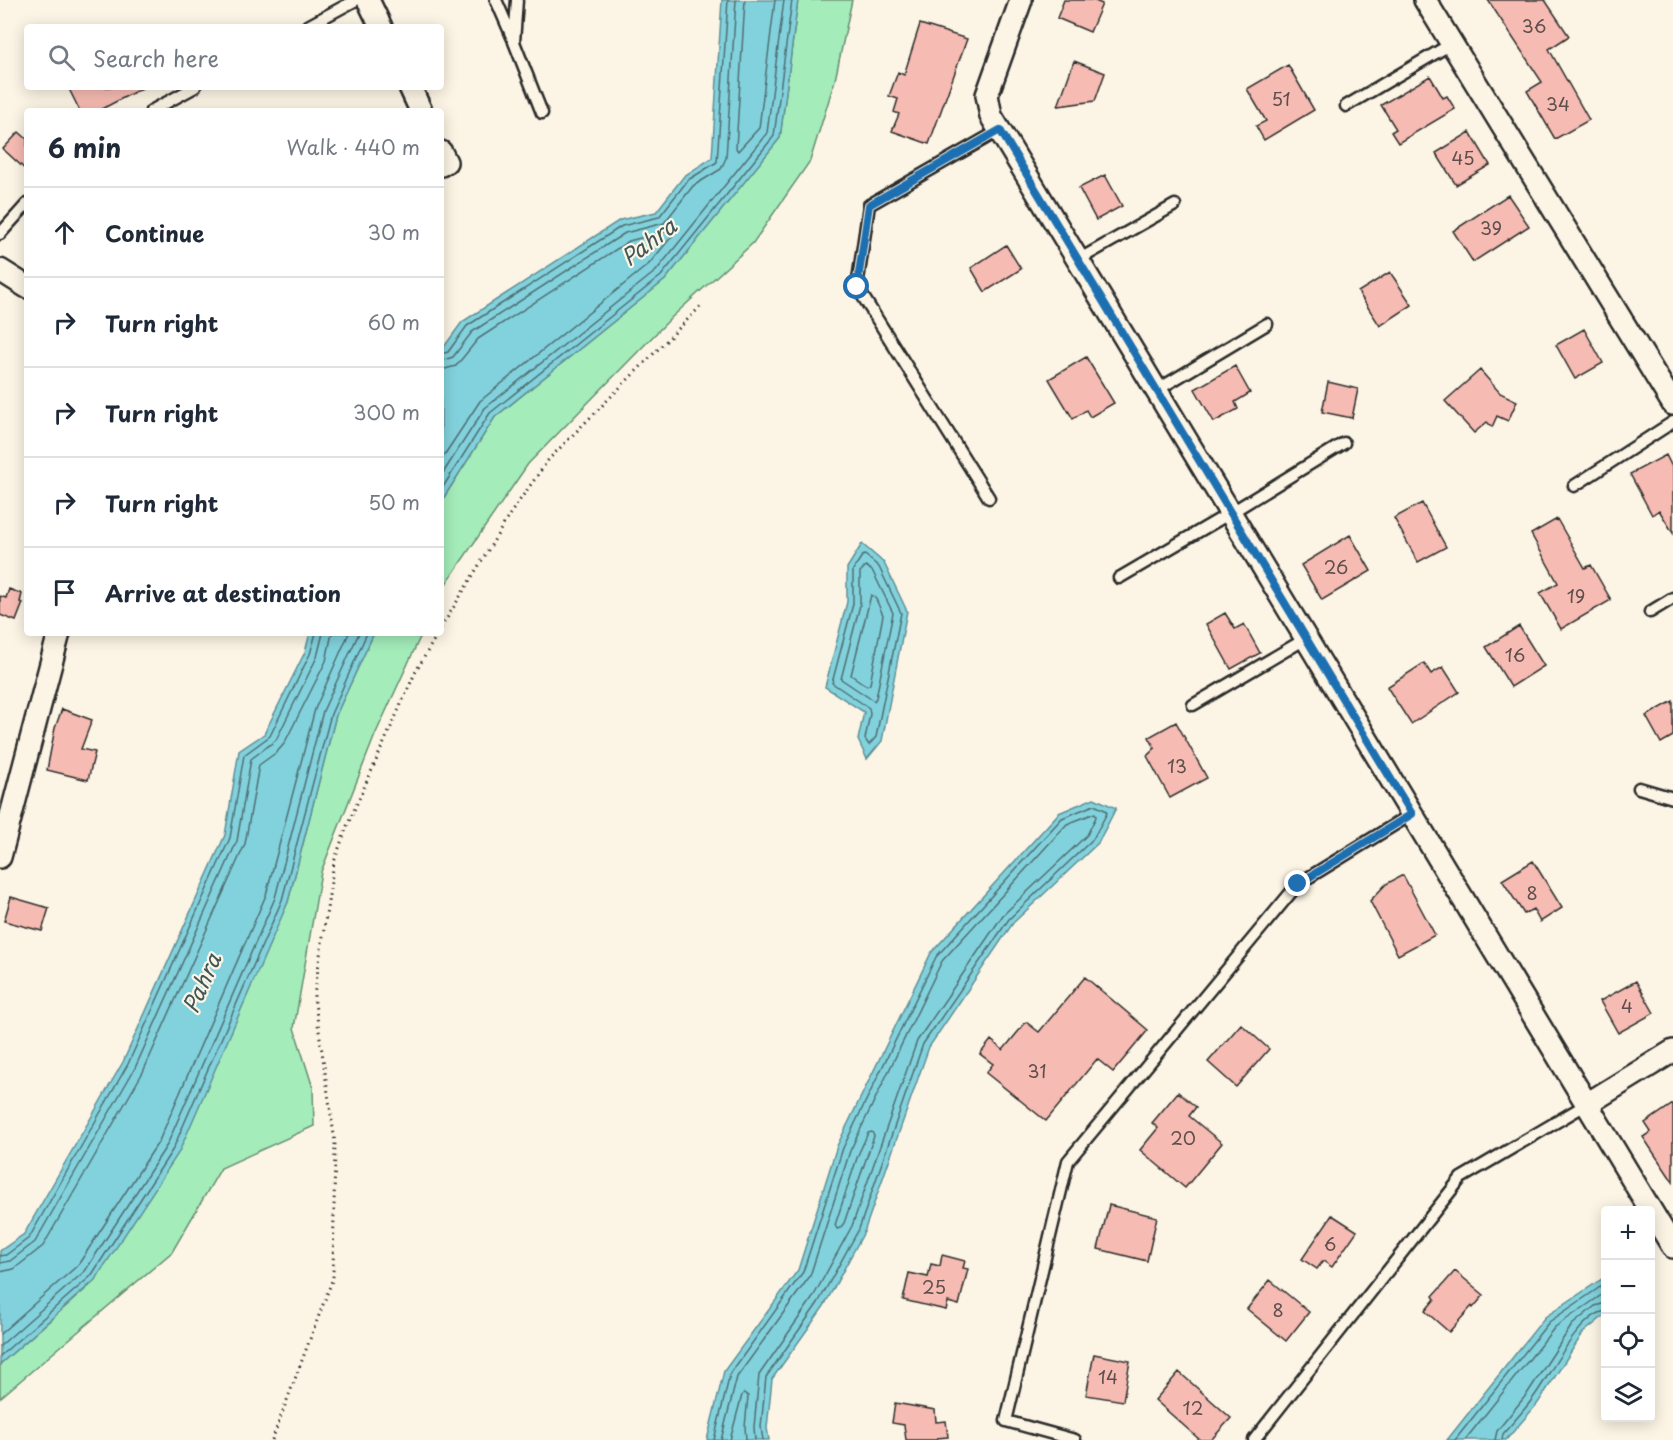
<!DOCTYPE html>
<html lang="en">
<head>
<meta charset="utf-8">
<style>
  :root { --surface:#fff; --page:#f6f6f7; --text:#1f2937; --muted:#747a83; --line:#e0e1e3 }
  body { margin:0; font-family:"Playpen Sans",sans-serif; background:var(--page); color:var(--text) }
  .controls { position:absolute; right:18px; bottom:18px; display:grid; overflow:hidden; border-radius:6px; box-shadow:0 3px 15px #0003 }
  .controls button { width:54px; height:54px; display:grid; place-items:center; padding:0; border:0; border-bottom:2px solid var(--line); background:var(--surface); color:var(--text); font:30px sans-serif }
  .stop { position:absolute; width:18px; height:18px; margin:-14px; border:4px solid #1f6fb2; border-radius:50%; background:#fff }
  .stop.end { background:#1f6fb2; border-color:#fff; box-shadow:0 2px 6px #0008 }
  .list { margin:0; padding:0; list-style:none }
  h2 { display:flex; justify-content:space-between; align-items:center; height:78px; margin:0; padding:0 24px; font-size:26px }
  h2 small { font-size:20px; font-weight:400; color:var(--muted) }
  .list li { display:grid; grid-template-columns:39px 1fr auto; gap:18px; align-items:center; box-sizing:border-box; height:90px; padding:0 24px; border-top:2px solid var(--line) }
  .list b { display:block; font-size:22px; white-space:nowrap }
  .list em { font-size:20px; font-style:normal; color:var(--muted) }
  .icon { flex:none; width:33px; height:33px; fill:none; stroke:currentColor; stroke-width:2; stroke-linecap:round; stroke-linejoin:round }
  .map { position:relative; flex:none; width:1673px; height:1440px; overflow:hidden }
  .search { position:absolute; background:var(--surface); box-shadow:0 3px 15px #0003; left:24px; top:24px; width:420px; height:66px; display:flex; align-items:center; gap:15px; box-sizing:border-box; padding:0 21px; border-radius:6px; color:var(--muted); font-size:22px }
  .panel { position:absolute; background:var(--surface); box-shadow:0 3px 15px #0003; left:24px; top:108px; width:420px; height:528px; border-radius:6px }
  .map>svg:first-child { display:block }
</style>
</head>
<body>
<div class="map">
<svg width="1673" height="1440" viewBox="0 0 1673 1440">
  <rect width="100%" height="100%" fill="#fcf5e5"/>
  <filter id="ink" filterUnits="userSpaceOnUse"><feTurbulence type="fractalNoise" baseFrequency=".0167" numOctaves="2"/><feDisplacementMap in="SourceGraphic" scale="12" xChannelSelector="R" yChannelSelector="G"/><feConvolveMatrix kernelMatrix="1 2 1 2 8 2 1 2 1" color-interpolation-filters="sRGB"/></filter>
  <g filter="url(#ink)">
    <!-- green -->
    <path fill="#a4ecba" stroke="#688c72" stroke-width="1.5" d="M798,0H852L835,80L810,161L753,243L672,317L528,464L441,591V502L495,417L665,280L780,138Z
      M374,633H422L375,735L321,872L294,1028L313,1088L314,1126L221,1168L172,1252L0,1398V1364L96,1280L288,902L336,715Z"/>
    <!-- water -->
    <path fill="#82d2dd" stroke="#5f8f96" stroke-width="1.5" d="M722,0H798L780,138L665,280L495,417L441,502V351L462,322L620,220L656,212L684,176L712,158Z
      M862,544L884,563L907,611L882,741L867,759L858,740L864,712L825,687L847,602V568Z
      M310,633H374L336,715L288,902L179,1152L95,1280L0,1364V1251L24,1234L123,1062L225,835L239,751L264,734L305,652Z
      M1094,798L1116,808L1098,843L1013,923L929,1047L864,1232L824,1306L772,1379L767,1428L769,1440H707L724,1371L798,1270L837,1146L931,953L1059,813Z
      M1605,1277V1315L1583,1333L1538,1403L1506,1440H1447L1545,1317Z"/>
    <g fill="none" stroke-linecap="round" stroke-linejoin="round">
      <!-- shore -->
      <path stroke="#4e6e72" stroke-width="1.5" d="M745,0L736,148L738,151L759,128L775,0
        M441,354L448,352L467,326L622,226L659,217L688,180L717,162L728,0
        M441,361L453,357L472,332L625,233L664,223L693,186L721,169L726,158L736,0
        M441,370L456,366L478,339L629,241L670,230L673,232V235L649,264L480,401L441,460
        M441,476L485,408L656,271L767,133L784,0
        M441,490L490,413L661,276L774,136L792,0
        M865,555L879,567L901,613L876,737L869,745L865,739L870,714L869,708L832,683L853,604V570L862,556Z
        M866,566L873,572L893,613L876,698L874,701L841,679L860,605V572Z
        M871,595L875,597L883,615L870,684L867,686L851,675Z
        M872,1132L874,1136L844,1223L840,1228L837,1229L835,1225L858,1155L868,1133Z
        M0,1256L6,1255L29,1238L128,1064L230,838L244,755L270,736L310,654L316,633
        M0,1263L10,1261L35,1242L135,1068L237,841L251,759L276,740L317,657L323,633
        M0,1272L14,1269L43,1246L143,1072L245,844L259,765L277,752L284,744L326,661L332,633
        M0,1334L78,1265L159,1141L266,895L315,709L349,633
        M0,1346L85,1271L167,1145L275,898L323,711L359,633
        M0,1356L91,1276L173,1149L282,900L331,714L367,633
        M714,1440L730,1374L803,1272L843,1148L936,957L1062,818L1094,805L1105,810L1107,813L1093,839L1009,919L923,1044L859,1229L818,1303L766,1377L761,1427L763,1440
        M721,1440L737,1377L810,1276L850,1151L942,961L1067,824L1095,813L1096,817L1087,835L1003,915L917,1041L852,1226L812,1299L759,1375L754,1427L755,1440
        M730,1440L742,1395L744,1393L748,1396L745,1427L746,1440
        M1455,1440L1549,1322L1606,1283
        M1465,1440L1555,1327L1606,1292
        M1495,1440L1497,1431L1527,1394L1572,1325L1595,1306L1606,1303
        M1502,1440L1503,1434C1513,1422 1524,1411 1533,1398C1549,1377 1579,1314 1606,1311"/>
    </g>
    <!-- building -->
    <path fill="#f6bbb2" stroke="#2b2b2b" stroke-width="1.5" d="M1064,0H1093L1102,4L1090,32L1057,18Z
      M1488,0H1545L1569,36L1549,49L1589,120L1555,139L1527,91L1542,82Z
      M920,24L967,39L929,144L892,131L899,114L894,112L898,99L889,96L898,72L904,75Z
      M1074,61L1105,73L1095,101L1058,106Z
      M1288,65L1314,110L1264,140L1256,126L1266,121L1247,89Z
      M1430,76L1443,98L1447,96L1455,109L1398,143L1391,132L1396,129L1381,105Z
      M68,87H144L98,111H80Z
      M19,132L27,139V171L3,149Z
      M1470,132L1490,165L1456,185L1436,153Z
      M1105,175L1122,206L1096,220L1079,188Z
      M1508,195L1529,226L1473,262L1453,231Z
      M1006,245L1021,269L985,292L971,268Z
      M1390,272L1412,305L1380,326L1358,292Z
      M1584,329L1603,363L1575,379L1556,345Z
      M1086,357L1114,403L1090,417L1086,410L1073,419L1049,379Z
      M1235,366L1250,393L1235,402L1238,409L1214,422L1195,389Z
      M1480,370L1500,393L1517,401L1508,421L1497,416L1492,427L1487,422L1474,433L1445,401Z
      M1328,382L1358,389L1352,418L1322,412Z
      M1666,455L1673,469V533L1659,510L1652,515L1630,474Z
      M1422,503L1446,547L1418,562L1394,518Z
      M1557,519L1585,568L1591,565L1611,600L1561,629L1540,593L1558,583L1531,534Z
      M1350,535L1371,571L1322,600L1301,565Z
      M9,589L22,594L20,602L23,603L16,621L0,615V596L6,598Z
      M1225,613L1235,629L1244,624L1260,653L1231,669L1206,624Z
      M1519,626L1544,666L1511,687L1486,647Z
      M1424,663L1431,674L1443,667L1459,692L1411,724L1387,687Z
      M1673,701V736L1661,743L1646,716Z
      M62,709L92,720L81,749L95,752L88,780L47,770L55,728Z
      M1176,722L1207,778L1170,798L1147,756L1155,748L1149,737Z
      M1533,861L1562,908L1540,922L1533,909L1524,914L1502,880Z
      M1403,875L1435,935L1398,955L1370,901L1386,884Z
      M11,897L49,908L42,931L4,921Z
      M1085,977L1148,1030L1113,1072L1097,1059L1046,1121L986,1073L993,1064L980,1054L991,1040L1003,1050L1026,1022L1039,1032Z
      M1636,981L1654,1013L1618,1033L1600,1001Z
      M1241,1024L1269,1049L1236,1087L1208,1062Z
      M1178,1092L1196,1107L1189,1116L1222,1143L1185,1188L1140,1150L1158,1128L1152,1123Z
      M1673,1104V1182L1643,1137L1651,1132L1645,1123Z
      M1109,1205L1157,1217L1147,1261L1098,1249Z
      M1332,1215L1357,1231L1332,1267L1323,1261L1317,1269L1302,1259Z
      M942,1255L965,1261L963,1268L968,1269L959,1305L948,1302L946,1310L903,1300L909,1273L928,1277L931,1264L940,1266Z
      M1455,1271L1484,1295L1473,1308L1472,1306L1449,1332L1425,1311L1435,1299L1433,1296Z
      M1270,1280L1309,1312L1286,1341L1247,1309Z
      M1094,1354L1130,1361L1123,1401L1086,1395Z
      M1179,1372L1231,1418L1211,1440H1200L1155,1400Z
      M895,1403L935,1410L936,1422L946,1421L948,1437L937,1438V1440H906L904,1425L892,1423Z"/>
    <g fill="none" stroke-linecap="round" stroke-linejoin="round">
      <defs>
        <path id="lane" d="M496,0L513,39
          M517,0L514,42L542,113
          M306,27L356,0
          M1346,106L1451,44
          M151,111L195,87
          M0,234L27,204
          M1078,260L1175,205
          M1157,390L1267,324
          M1574,486L1673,422
          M989,498L857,287L869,205L1000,130
          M1119,578L1232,512L1344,443
          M1650,612L1673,598
          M1193,705L1307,638
          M1639,788L1673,798
          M1075,1440L1006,1421L1068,1161L1298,884L1412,814
          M1254,1440L1461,1178L1587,1104"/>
        <path id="street" d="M368,0L381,27
          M1021,0L987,95L991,116L1673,1247
          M1425,0L1673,404
          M410,87L421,111
          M441,152L446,162L441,165
          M0,270L27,287
          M0,857L59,633
          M1587,1104L1673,1051"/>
      </defs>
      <!-- lane casing -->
      <use href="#lane" stroke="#2b2b2b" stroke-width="15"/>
      <!-- street casing -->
      <use href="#street" stroke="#2b2b2b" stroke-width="26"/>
      <!-- path -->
      <path stroke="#2b2b2b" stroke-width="3" stroke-dasharray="1.5 4.5" stroke-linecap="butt" d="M441,628L510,514L549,459L703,304
        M272,1440L333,1278L335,1142L314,996L334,862L347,826L415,673L438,633"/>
      <!-- lane -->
      <use href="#lane" stroke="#fcf5e5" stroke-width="10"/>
      <!-- street -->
      <use href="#street" stroke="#fcf5e5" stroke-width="21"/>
    </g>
  </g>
  <g fill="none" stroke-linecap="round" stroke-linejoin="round" filter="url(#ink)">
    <!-- route -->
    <path stroke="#1f6fb2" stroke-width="8" d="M857,287L869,205L1000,130L1412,814L1298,884"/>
  </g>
  <g text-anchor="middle" stroke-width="4.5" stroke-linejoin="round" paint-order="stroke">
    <!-- number labels -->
    <g font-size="18" fill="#5e4f4d">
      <text x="1534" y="33">36</text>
      <text x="1281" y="106">51</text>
      <text x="1558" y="111">34</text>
      <text x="1463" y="165">45</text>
      <text x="1491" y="235">39</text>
      <text x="1336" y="574">26</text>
      <text x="1576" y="603">19</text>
      <text x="1515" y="662">16</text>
      <text x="1177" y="773">13</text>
      <text x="1532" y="900">8</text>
      <text x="1627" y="1013">4</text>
      <text x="1037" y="1078">31</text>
      <text x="1183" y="1145">20</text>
      <text x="1330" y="1251">6</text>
      <text x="934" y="1294">25</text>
      <text x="1278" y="1317">8</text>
      <text x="1108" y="1384">14</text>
      <text x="1193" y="1415">12</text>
    </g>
    <!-- water labels -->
    <g font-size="22" font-style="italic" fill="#415558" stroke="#fcf5e5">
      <text transform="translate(649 242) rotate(-37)" y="8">Pahra</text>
      <text transform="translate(202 983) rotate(-66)" y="8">Pahra</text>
    </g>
  </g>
</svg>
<div class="controls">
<button>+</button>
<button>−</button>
<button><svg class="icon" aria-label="locate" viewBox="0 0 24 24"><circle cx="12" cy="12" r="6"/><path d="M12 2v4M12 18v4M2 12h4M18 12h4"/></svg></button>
<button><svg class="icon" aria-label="layers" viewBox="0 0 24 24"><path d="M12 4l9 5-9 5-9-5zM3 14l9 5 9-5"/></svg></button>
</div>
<div class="stop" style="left:857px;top:287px"></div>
<div class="stop end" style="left:1298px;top:884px"></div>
<div class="search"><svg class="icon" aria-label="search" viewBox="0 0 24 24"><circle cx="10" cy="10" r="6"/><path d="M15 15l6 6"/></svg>Search here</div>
<section class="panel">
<h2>6 min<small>Walk · 440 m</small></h2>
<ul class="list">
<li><svg class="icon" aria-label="ahead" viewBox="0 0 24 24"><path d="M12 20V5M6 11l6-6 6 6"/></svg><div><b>Continue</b></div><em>30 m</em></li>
<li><svg class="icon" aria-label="right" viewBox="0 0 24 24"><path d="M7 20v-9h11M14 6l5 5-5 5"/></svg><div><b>Turn right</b></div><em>60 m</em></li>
<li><svg class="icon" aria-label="right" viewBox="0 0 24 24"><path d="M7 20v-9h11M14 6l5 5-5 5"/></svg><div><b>Turn right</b></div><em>300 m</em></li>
<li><svg class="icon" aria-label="right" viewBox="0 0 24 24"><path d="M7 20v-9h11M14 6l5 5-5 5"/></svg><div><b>Turn right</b></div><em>50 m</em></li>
<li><svg class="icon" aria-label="arrive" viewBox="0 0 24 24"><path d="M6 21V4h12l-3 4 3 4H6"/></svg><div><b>Arrive at destination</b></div></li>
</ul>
</section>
</div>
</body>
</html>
